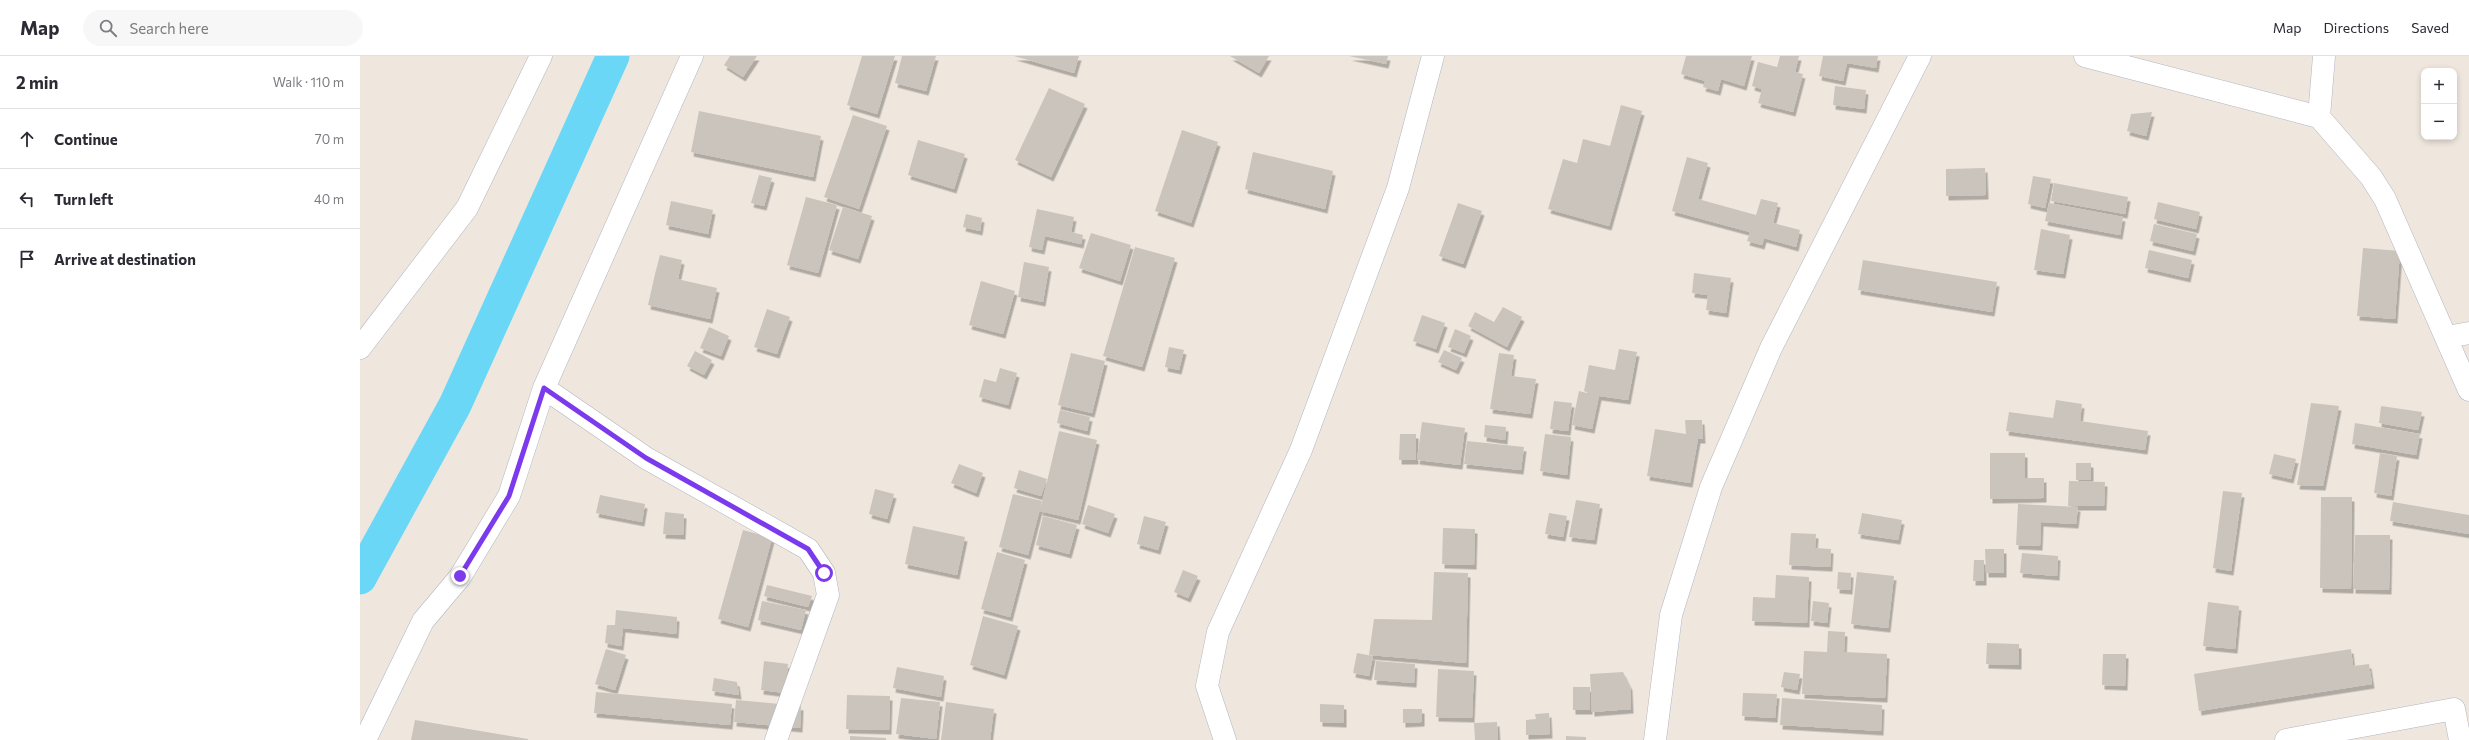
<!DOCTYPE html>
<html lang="en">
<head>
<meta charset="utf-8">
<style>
  :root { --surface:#fff; --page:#f7f7f7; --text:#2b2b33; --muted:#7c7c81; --line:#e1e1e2 }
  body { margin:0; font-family:Commissioner,sans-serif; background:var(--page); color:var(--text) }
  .controls { position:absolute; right:12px; top:12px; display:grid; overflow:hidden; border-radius:8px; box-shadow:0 2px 6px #0003 }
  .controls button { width:36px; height:36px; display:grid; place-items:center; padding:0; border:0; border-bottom:1px solid var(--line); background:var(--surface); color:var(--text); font:20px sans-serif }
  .stop { position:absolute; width:12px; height:12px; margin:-9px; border:3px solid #7c3aed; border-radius:50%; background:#fff }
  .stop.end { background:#7c3aed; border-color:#fff; box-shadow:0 1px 4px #0008 }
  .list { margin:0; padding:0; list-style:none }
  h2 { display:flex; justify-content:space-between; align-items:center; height:52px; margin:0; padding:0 16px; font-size:17px }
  h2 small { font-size:13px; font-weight:400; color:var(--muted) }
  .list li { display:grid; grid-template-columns:26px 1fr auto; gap:12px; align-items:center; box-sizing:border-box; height:60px; padding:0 16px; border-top:1px solid var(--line) }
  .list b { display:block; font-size:15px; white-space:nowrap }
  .list em { font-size:13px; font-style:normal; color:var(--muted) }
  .icon { flex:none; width:22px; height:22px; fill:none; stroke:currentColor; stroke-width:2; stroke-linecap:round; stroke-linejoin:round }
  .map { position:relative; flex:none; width:2109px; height:684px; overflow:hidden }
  header { display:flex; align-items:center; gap:24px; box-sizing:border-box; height:56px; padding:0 20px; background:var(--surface); border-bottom:1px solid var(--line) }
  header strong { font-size:19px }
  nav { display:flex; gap:22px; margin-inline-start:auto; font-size:14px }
  .search { width:280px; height:36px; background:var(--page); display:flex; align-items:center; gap:10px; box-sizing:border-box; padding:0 14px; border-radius:22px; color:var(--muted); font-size:15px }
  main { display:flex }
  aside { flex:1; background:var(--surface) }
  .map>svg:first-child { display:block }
</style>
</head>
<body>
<header>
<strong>Map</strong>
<div class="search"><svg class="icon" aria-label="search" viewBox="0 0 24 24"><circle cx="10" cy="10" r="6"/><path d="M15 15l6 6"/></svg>Search here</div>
<nav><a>Map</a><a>Directions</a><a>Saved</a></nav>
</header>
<main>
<aside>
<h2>2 min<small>Walk · 110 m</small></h2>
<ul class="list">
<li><svg class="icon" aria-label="ahead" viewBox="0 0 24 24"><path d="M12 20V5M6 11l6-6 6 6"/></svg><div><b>Continue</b></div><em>70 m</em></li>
<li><svg class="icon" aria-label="left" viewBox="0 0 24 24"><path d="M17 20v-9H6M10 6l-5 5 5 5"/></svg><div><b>Turn left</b></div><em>40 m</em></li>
<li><svg class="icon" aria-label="arrive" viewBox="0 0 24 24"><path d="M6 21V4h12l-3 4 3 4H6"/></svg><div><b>Arrive at destination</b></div></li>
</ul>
</aside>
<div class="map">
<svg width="2109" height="684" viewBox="0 0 2109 684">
  <defs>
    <filter id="shadow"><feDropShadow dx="2.5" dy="4.5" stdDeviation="0" flood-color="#0004"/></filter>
  </defs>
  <rect width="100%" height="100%" fill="#efe7de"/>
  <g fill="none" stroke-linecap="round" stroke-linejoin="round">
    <!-- canal -->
    <path stroke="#6ad7f7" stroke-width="33" d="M0,522L95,349L253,0"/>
  </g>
  <!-- building -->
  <path fill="#cac4bd" filter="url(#shadow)" d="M370,0H397L383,21L364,9Z
    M502,0H535L517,58L487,49Z
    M542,0H576L566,35L535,27Z
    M654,0H719L714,17Z
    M870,0H909L899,17Z
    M989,0H1028L1026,8Z
    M1326,0H1392L1384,30L1361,23L1358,35L1343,31L1345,25L1321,18Z
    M1420,0H1439L1435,16L1443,18L1433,56L1398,47L1402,33L1392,30L1398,6L1417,11Z
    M1463,0H1518L1516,12L1487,7L1483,25L1459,20Z
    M1475,30L1506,34L1504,53L1473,49Z
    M689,32L725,48L691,121L655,104Z
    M1261,49L1282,55L1249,170L1188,153L1203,103L1217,107L1223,83L1250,90Z
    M339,55L461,80L453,121L331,96Z
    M1792,56L1786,80L1767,75L1771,58Z
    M493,59L527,70L499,153L464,141Z
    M822,74L858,86L831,167L795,155Z
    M558,84L605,98L594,133L548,119Z
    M893,96L973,115L965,153L885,133Z
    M1327,101L1348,107L1338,143L1396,159L1401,143L1418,147L1413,167L1440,174L1436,191L1404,182L1402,189L1387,185L1390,176L1312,155Z
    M1625,112L1626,139L1586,140V113Z
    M399,119L412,122L404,150L391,147Z
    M1673,120L1691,123L1685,152L1668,148Z
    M1694,127L1768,141L1765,158L1691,145Z
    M446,141L477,149L458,217L427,209Z
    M311,145L353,154L348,178L306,169Z
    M1798,146L1840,156L1836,173L1794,163Z
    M1098,147L1122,155L1103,208L1079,200Z
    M1689,147L1763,161L1760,179L1685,165Z
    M483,151L512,160L498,203L469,194Z
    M677,153L714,161L711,176L723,179L721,188L685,180L682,194L669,191Z
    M606,158L622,162L620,175L603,171Z
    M1794,168L1837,178L1833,195L1790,185Z
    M1681,173L1710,179L1703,218L1674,214Z
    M731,177L771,189L760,225L719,212Z
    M775,191L815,202L782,311L743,300Z
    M2003,192L2040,195L2035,263L1997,260Z
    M1789,194L1832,204L1828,222L1785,212Z
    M300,199L322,204L318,223L295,218Z
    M1503,204L1637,226L1632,256L1498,234Z
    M664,206L689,211L683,246L658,241Z
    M1334,217L1371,222L1366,257L1346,254L1348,239L1332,237Z
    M295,218L357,232L350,263L288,249Z
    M621,225L655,235L643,278L609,269Z
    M1143,251L1162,261L1147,291L1108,270L1115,256L1134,266Z
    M407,253L430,261L417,298L394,291Z
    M1062,259L1085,267L1076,293L1053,285Z
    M349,271L369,280L361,300L340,292Z
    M1095,273L1111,280L1104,297L1088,291Z
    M809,291L824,294L819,314L805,311Z
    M1259,293L1277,296L1268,344L1239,340L1232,373L1212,369L1219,335L1234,339L1224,335L1229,309L1255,314Z
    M1084,294L1102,302L1096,314L1078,306Z
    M335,295L352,304L344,319L327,310Z
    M711,297L745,305L732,357L698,349Z
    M1139,297L1154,299L1151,320L1176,323L1170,358L1130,353Z
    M640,312L657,317L648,349L619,341L624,323L636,326Z
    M1696,344L1722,348L1720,365L1788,375L1785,394L1646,375L1649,356L1693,362Z
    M1194,345L1212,347L1208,375L1190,373Z
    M1951,347L1979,350L1963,430L1937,429Z
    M2021,350L2062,356L2058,374L2019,367Z
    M700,354L730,361L727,375L697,367Z
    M1325,364H1342L1343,383H1338L1330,427L1287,420L1295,373L1326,378Z
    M1062,366L1105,372L1100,409L1057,404Z
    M1995,367L2060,378L2056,399L1992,388Z
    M1125,369L1146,371L1145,384L1124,381Z
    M699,375L737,384L718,464L680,455Z
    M1040,378H1056V404H1039Z
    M1185,378L1211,381L1207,419L1180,415Z
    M1107,385L1164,391L1161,414L1104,408Z
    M1630,397H1665V422H1684V442L1630,443Z
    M2020,397L2037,400L2031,440L2014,437Z
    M1914,398L1936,403L1931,423L1909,418Z
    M1716,407H1731V424H1716Z
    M599,408L623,417L616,437L591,427Z
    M659,414L687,423L681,440L654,432Z
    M1709,425L1745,426L1744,450H1708Z
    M515,433L534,438L527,463L509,458Z
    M1863,435L1882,437L1871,515L1853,512Z
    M653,438L682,445L668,499L639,491Z
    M240,439L285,448L282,466L236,457Z
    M1961,441H1992L1991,533L1960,532Z
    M1216,444L1240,448L1234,484L1209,481Z
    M2033,446L2109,459V478L2030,465Z
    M1658,448L1718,451L1716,468L1681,466L1680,490L1656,489Z
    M728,449L755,458L748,477L722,468Z
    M305,456L324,458L323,479L303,478Z
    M1189,457L1207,460L1203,481L1185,478Z
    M1502,457L1542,464L1538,484L1498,478Z
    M683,460L717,469L709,498L676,489Z
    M784,460L806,466L798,494L777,488Z
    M553,470L605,481L597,519L545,508Z
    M1083,472L1115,473L1114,509L1082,508Z
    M383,474L412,482L388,571L358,563Z
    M1431,477L1456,478L1455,492L1471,493L1470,511L1429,509Z
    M1995,479H2030L2029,534L1993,533Z
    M1625,493H1644V517H1626Z
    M637,496L665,504L650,561L621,553Z
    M1662,497L1698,500L1697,520L1660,517Z
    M1614,504H1624V525H1613Z
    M823,514L838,520L828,542L814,536Z
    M1074,516L1108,517L1106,607L1009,599L1014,563L1072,564Z
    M1478,516L1491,517L1490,534L1477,533Z
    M1497,516L1534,520L1528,572L1491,568Z
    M1416,519L1449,521L1447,567L1392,565L1393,541L1415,542Z
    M407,529L452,540L448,551L404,540Z
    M402,545L446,554L441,574L398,564Z
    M1453,545L1469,547L1467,567L1451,565Z
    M1848,546L1879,550L1875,593L1843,590Z
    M256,554L317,561L316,578L263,572L261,590L245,587L247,569H255Z
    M623,560L658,570L644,619L610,609Z
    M1468,575L1485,576L1484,596L1527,598L1525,642L1442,638L1444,595L1467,596Z
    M1627,587L1659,588V609L1626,608Z
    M246,593L266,599L255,634L235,628Z
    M1991,593L1993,610L2009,608L2012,628L1839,655L1834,618Z
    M997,597L1013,600L1009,620L993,617Z
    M1743,598H1766L1765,630L1742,629Z
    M404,605L428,608L425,637L401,634Z
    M1016,605L1055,608L1054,627L1014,624Z
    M537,611L584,620L581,641L533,632Z
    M1078,613L1114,615L1112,662L1076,661Z
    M1263,616L1270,630L1271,653L1232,656L1230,618Z
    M1424,616L1440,618L1437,634L1421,631Z
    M354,622L377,626L379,639L352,635Z
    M1213,631H1230V654H1213Z
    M236,636L372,648L370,669L234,657Z
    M1383,637L1417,638L1415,662L1382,660Z
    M487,639L530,640L529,674L486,673Z
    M541,642L580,646L576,683L536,678Z
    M1422,642L1522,649L1521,675L1420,669Z
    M376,644L441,650L440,672L374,666Z
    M586,646L634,653L630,684H581Z
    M960,648L984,649V667L960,666Z
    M1043,653H1062V666L1043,667Z
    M1189,657L1190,678L1166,679V664L1176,663L1175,658Z
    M55,664L168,683V684H51Z
    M1137,666L1138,684H1115L1114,667Z
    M490,680L526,682V684H490Z
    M1206,680L1226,681V684H1206Z"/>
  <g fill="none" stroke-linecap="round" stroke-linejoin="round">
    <defs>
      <path id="street" d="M1725,0L1959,61
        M1964,0L1959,61L2011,121L2025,143L2109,334
        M2087,281L2109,277
        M0,292L107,152L181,0
        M184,332L286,402L448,493L464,517L468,539L416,684
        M5,684L63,565L100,521L149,440L184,332L332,0
        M865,684L847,630L858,576L941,394L1038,132L1073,0
        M1295,684L1311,559L1351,431L1411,292L1560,0
        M1926,684L2094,653L2100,684"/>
    </defs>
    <!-- street casing -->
    <use href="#street" stroke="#b2b5c1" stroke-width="23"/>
    <!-- street -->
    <use href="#street" stroke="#fff" stroke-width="22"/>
  </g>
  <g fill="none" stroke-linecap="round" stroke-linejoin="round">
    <!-- route -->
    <path stroke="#7c3aed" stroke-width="5" d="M100,520L149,440L184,332L286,402L448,493L464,517"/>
  </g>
</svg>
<div class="controls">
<button>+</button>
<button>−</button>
</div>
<div class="stop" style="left:464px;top:517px"></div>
<div class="stop end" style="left:100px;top:520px"></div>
</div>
</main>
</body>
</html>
